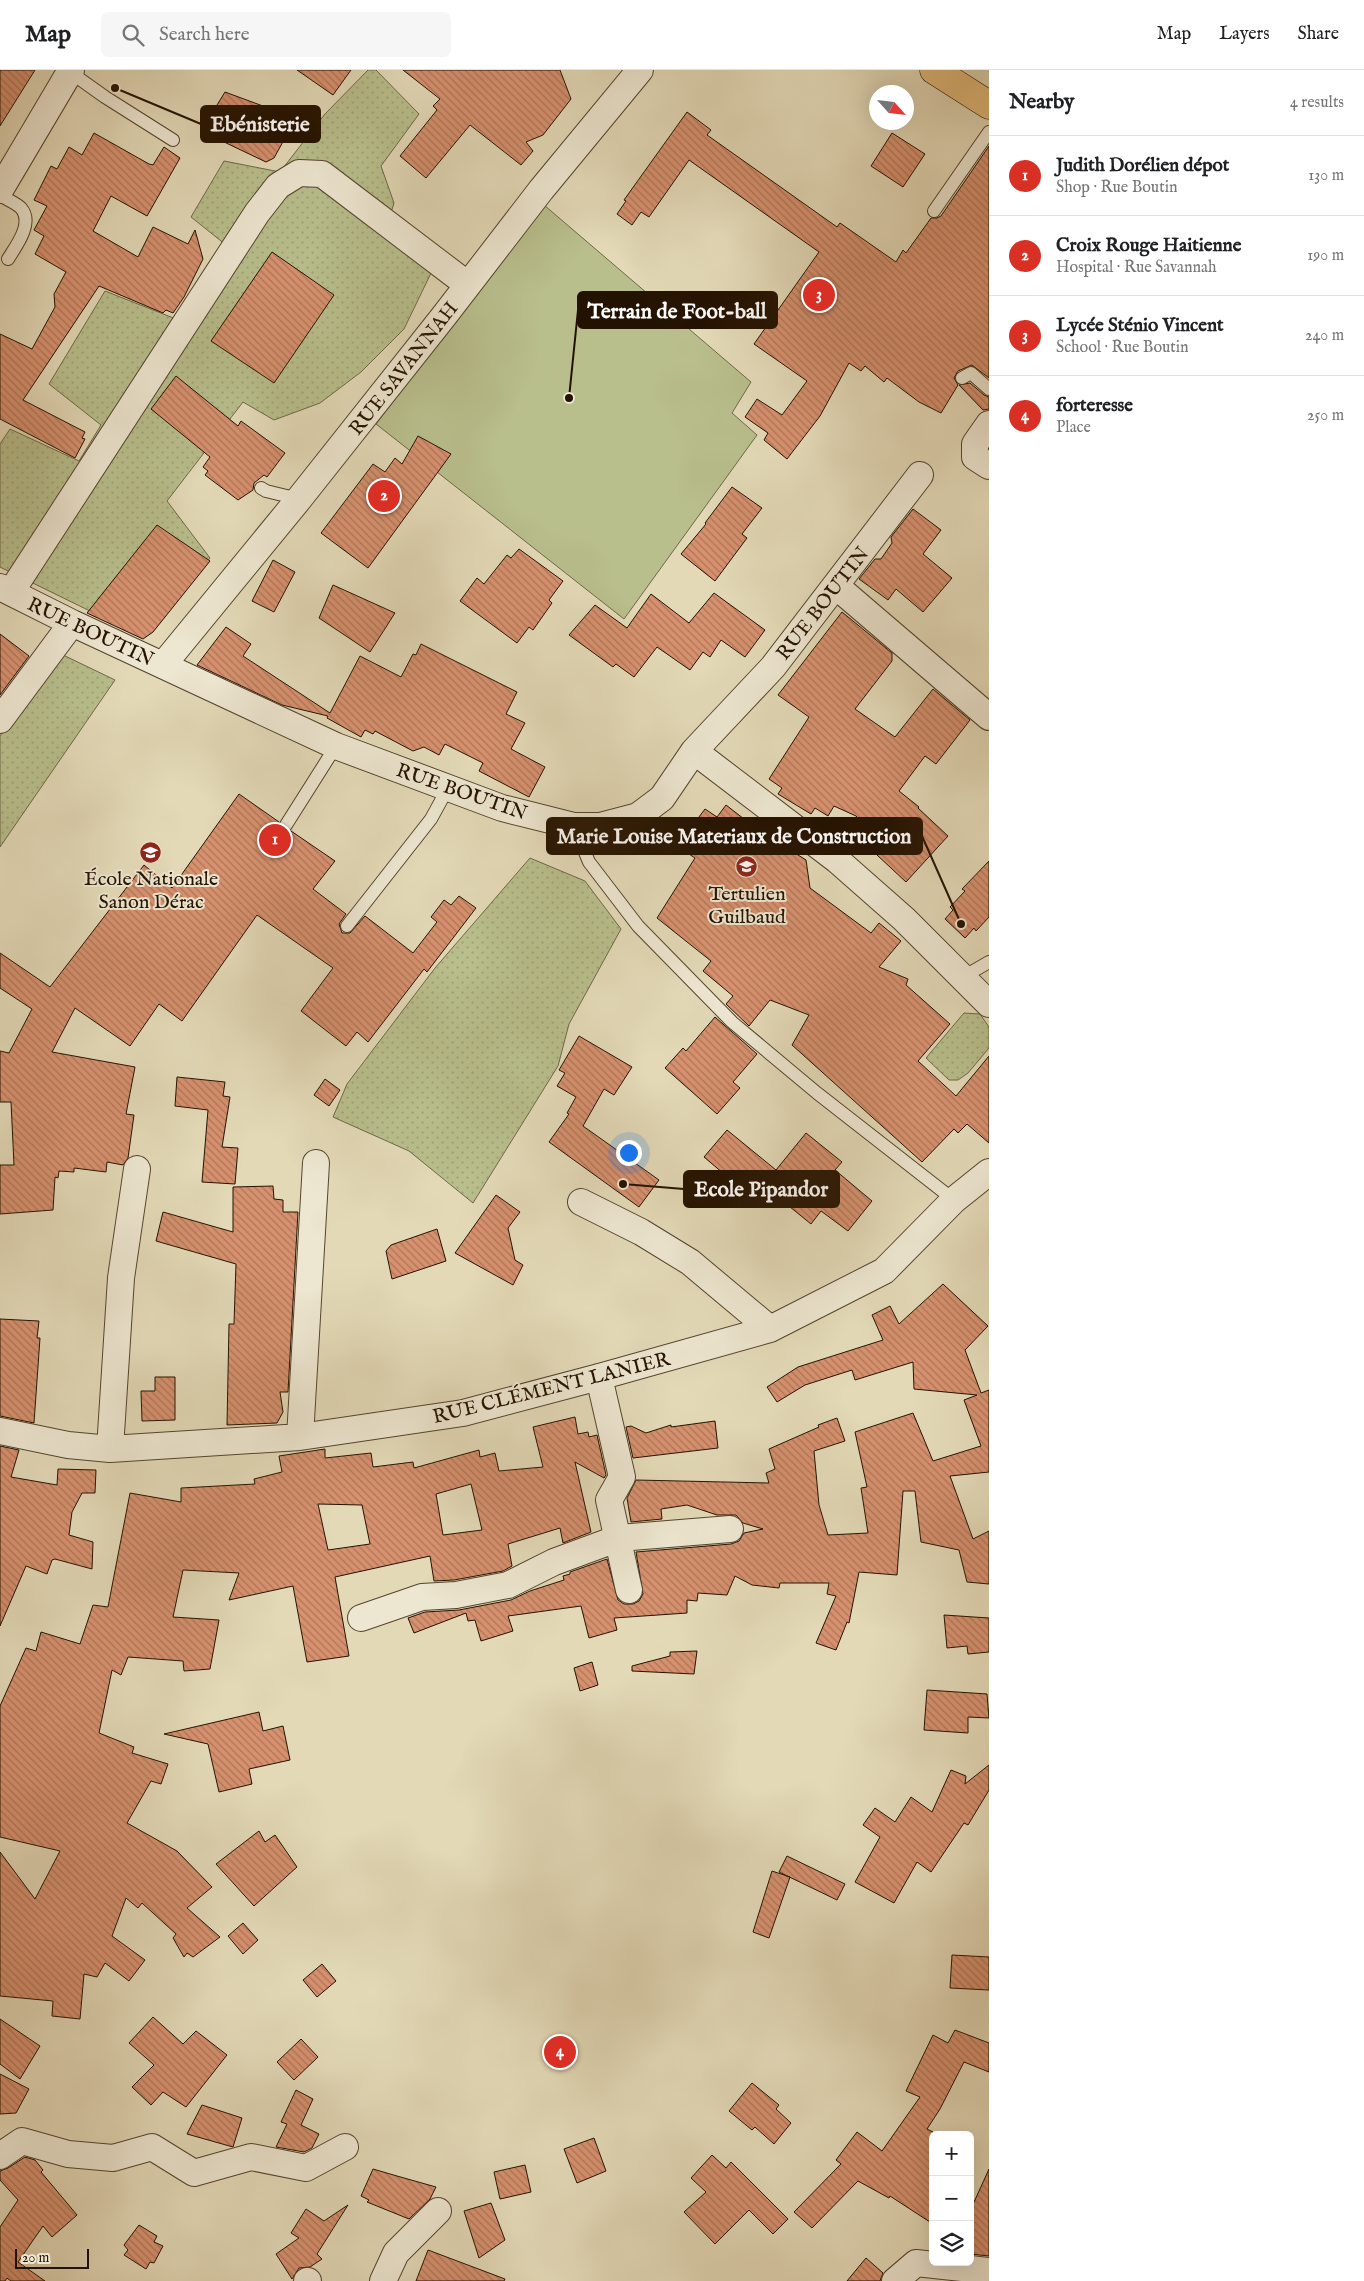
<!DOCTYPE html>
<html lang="en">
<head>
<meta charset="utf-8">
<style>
  :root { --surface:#fff; --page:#f6f6f6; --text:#202124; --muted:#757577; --line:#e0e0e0; --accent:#d93025 }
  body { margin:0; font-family:"IM FELL English",serif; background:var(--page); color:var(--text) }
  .controls { position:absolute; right:15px; bottom:15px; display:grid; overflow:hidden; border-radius:8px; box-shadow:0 5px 20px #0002 }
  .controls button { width:45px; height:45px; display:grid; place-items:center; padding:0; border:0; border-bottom:1px solid var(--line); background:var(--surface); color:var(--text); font:25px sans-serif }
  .compass { position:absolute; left:869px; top:15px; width:45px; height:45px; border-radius:50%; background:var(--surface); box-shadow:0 5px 20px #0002; rotate:117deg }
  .scale { position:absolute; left:15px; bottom:12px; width:74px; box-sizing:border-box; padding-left:5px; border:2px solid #241200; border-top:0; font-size:14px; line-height:18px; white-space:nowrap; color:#241200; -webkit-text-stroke:4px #ede6d0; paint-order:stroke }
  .you { position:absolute; left:628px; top:1082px; width:18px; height:18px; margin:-12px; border:4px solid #fff; border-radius:50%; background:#1a73e8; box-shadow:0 0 0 8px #1a73e833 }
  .badge { display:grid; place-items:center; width:32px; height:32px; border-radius:50%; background:var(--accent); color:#fff; font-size:16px; font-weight:700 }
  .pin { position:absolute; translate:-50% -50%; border:2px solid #fff; box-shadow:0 1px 5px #0006 }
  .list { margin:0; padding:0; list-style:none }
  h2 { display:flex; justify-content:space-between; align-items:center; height:65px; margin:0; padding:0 20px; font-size:21px }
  h2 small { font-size:16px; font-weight:400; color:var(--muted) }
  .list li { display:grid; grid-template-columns:32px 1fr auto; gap:15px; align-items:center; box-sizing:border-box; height:80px; padding:0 20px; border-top:1px solid var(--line) }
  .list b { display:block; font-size:19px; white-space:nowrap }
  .list p { margin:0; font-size:16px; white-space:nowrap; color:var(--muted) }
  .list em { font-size:16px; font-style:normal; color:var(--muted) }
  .icon { flex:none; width:28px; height:28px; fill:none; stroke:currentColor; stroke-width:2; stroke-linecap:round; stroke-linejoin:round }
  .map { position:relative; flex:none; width:989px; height:2211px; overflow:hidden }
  header { display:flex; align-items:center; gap:30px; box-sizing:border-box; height:70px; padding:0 25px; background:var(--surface); border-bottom:1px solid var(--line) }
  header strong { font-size:24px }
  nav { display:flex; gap:28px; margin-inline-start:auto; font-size:18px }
  .search { width:350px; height:45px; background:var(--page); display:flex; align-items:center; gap:12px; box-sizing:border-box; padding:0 18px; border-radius:8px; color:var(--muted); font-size:19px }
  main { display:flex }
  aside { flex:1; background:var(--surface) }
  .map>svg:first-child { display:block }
</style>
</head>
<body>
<header>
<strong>Map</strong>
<div class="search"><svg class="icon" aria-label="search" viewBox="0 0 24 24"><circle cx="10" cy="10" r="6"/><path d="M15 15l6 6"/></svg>Search here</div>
<nav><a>Map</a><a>Layers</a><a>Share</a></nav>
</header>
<main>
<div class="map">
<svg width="989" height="2211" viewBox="0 0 989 2211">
  <defs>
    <pattern id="grass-dots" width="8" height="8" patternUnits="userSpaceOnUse" patternTransform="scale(1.25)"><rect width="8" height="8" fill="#b8be8c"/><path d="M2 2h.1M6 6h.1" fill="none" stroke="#9ea277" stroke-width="1.8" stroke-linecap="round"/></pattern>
    <pattern id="building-back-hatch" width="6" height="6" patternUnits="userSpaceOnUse" patternTransform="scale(1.25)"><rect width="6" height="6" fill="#d7916f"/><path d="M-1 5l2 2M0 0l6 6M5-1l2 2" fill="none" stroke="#ae7559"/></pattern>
  </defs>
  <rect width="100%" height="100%" fill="#e3d9b7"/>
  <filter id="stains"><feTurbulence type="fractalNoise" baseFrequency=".004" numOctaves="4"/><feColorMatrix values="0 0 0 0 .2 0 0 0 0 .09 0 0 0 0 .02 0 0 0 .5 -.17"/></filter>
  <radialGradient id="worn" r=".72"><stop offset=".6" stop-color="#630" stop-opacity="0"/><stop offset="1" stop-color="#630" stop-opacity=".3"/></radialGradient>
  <!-- grass -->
  <path fill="url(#grass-dots)" stroke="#6e6846" d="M368,0H376L419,44L381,96L394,133L385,162L432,201L404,259L361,302L320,333L274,350L243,332L167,431L210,488L151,558L135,563L0,497V374L10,359L79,391L101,355L49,314L105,221L176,249L241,187L191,147L224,91L280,102L325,44Z
    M61,584L115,610L0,777V666Z
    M530,788L585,811L621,859L569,954L558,996L473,1133L409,1081L333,1047L347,1014L435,898Z
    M964,943L980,944L989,957V978L968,1003L958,1010H949L926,988Z"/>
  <!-- garden -->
  <path fill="#b8be8c" stroke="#6e6846" d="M544,135L751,312L732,343L757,365L624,549L376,354Z"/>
  <!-- building -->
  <path fill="url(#building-back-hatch)" stroke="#241200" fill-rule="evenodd" d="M0,0H35L0,56Z
    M297,0H351L333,25Z
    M403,0H560L571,29L543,65L526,72L533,81L521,95L470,55L426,108L400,86L437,40L433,36L440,29Z
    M225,22L290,46V59L274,88L266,92L201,61Z
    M687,42L711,60L707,65L837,157L840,153L896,192L903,180L906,183L931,148H937L941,146L989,76V308L972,295L958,301L954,308L958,315L941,343L919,332L887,308L884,312L865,296L861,301L849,293L820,346L787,389L764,370L768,363L745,347L757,329L782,345L807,311L754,274L819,182L689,90L649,147L641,142L632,155L617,144L626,131L624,130Z
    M94,63L149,94L153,95L164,77L180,88L147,146L111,126L93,161L138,187L153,157L188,174L195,160L203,189L184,227L173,243L166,240L163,243L99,216L23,330L85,362L82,368L85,369L75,388L0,349V264L32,279L55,237L54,224L66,202L35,184L44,166L34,160L47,136L34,130L51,96L57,99L69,77L82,85Z
    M892,63L925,84L903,117L871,96Z
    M272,182L334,225L274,313L211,271Z
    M176,306L238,356L241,351L285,383L267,407L264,405L254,413L253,420L238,430L205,405L208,401L203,397L210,387L151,339Z
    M970,313L984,325L989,327V339L983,340L959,315Z
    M418,366L451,384L368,498L321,463L373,394L385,402L395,388L402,394Z
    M732,417L762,438L742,464L747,468L715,511L681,484L706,454L705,453Z
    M913,439L941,460L923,484L952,508L923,542L896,519L888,530L859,509L875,489H881L892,473L891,467Z
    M157,455L210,491L153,562L143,569L87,543Z
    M519,479L563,511L549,530L552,533L533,560L529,557L517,573L460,531L477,508L484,514L507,485L511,488Z
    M273,490L295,502L274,542L252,531Z
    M333,515L395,543L370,582L319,548Z
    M714,523L765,560L745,587L721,570L710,587L703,582L690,600L657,577L634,607L616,594L613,597L569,565L595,535L627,558L651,524L689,553Z
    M842,542L892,583V591L855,639L895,667L933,619L970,650L936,694L925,686L899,721L919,737L918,738L948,766L906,812L877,785L892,769L864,754L856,746L834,736L828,746L815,738L811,744L778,724L782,718L769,709L809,647L778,625Z
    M226,557L251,574L243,586L330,643L360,586L401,607L413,584L416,585L421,574L517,622L506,644L525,653L511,679L545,697L529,727L479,701L483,693L445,674L439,685L424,677L413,681L375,661L373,664L365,660L361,667L327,648L328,646L282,635L197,595Z
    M0,564L29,586L0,625Z
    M239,724L279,752V758L281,762L286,763L291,761L335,791L313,819L346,844L339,854L342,863H350L365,846L413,883L437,852L431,847L444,830L451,835L459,826L476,838L427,902L424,899L368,972L357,962L346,976L301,941L333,898L257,845L182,951L159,934L130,976L75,938L52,982L135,997L126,1044L134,1045L128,1088L123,1095L107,1092L106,1102L74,1098V1102L59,1101L58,1108L55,1107L53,1140L0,1144V1095H14L11,1032H0V981L9,983L32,939L0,918V883L50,917L144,795L172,818Z
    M726,735L757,759L806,790L810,818L871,863L879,853L901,871L879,897L908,909L906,915L950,954L918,991L956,1026L989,986V1073L967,1054L958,1063L954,1059L922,1092L792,975L809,945L770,930L749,956L726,934L733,926L703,901L711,891L657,848L695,788L689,784L694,777L683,768L705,739L717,747Z
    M989,791V847L976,861L974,858L965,868L945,849L953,840L950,837L965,821L962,819Z
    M715,947L757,984L733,1012L740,1018L717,1044L665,998L683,978L686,981Z
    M579,966L632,997L614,1025L604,1019L583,1056L659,1110L639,1137L549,1072L569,1044L567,1043L576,1027L557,1016L565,1003L559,1000Z
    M177,1007L225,1012L223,1026L230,1027L222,1077L238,1078L235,1114L202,1112L208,1040L175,1036Z
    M325,1009L340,1020L329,1036L314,1025Z
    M727,1060L776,1100L806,1063L842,1092L835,1100L872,1131L848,1161L821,1141L811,1154L747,1102L737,1115L704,1087Z
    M273,1116L274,1129L283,1130V1142H298L288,1322H280L283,1342L277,1353L227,1355L229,1254H234L236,1194L156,1171L163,1142L233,1162V1117Z
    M496,1125L520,1142L508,1158L515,1190L523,1195L513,1215L455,1183Z
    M437,1159L446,1191L392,1209L386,1181L391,1175Z
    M943,1214L988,1256L965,1280L981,1323L989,1320V1402L950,1406L973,1469L989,1461V1514L967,1512L959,1480L921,1472L915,1421H903L897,1505L859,1502L849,1553L847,1552L836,1580L816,1573L836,1526L827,1524L829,1513H780L779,1518L752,1515L735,1506L727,1525L698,1523L697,1531L687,1530V1543L614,1548L617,1560L589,1568L581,1536L508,1546L513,1561L481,1571L475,1550L468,1551L466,1543L414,1563L408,1548L425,1542L459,1540L511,1530L530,1521L564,1510L563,1506L570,1504V1502L607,1489L618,1530L624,1534H633L639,1531L643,1524L636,1482L731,1474L739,1471L744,1463L763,1459L743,1453L736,1445H717L687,1435L661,1439L662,1449L631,1452L627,1428L636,1410L769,1413L766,1403L775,1399L769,1379L819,1357L818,1355L837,1348L845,1371L814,1381L819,1435L828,1465L868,1463L861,1418L867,1417L855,1362L913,1343L933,1391L981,1376L964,1330L977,1325L914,1319L913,1292L855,1310L852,1300L805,1315L777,1332L767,1317L798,1297L883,1270L872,1245L890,1236L899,1254Z
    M0,1249L39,1251L37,1268H40L34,1353L0,1346Z
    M155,1307H175V1350L142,1351L141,1321H155Z
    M575,1347L578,1364L588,1362L589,1367L597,1365L606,1405L604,1408L575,1392L591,1462L563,1473L560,1458L508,1474L512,1496L503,1501L454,1510L434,1511L430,1486L335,1507L349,1586L307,1592L293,1516L229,1530L239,1503L183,1500L173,1547L219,1550L210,1599L184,1601L183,1591L128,1587L121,1605L112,1600L99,1663L134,1677L132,1683L168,1694L161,1714L151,1711L127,1753L177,1781L212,1817L187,1838L220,1867L193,1887L187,1883L184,1887L173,1868L176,1864L142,1833L138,1838L126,1828L112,1866L145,1890L129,1911L105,1893L97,1907L84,1904L80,1949L52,1946L53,1931L0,1926V1782L35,1829L60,1781L0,1767V1636L26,1578L36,1581L41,1562L80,1574L93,1535L108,1537L130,1423L181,1432V1418L255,1414L254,1409L282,1402L279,1386L325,1379V1388L371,1383L373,1397L413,1392L414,1398L479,1380L480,1387L495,1383L499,1401L543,1397L533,1357ZM471,1414L482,1460L443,1465L436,1424ZM318,1434L362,1435L370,1474L328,1480Z
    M715,1351L718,1378L633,1388L626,1357L631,1356L646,1363L671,1355V1357Z
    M0,1376L19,1380L11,1407L57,1415L58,1399L96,1400L95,1423H82L72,1442L69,1465L93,1472L92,1499L55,1489L52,1490L47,1504L26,1496L0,1556Z
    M944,1545L989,1548V1582L968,1584L967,1576L947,1578Z
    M697,1581L694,1604L632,1601V1596L670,1586V1582Z
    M592,1592L598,1615L580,1621L574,1598Z
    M927,1620L987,1624L989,1648L968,1647V1663L924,1660Z
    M259,1642L263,1661L283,1656L290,1690L249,1699L252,1714L219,1722L208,1674L164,1664Z
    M989,1695V1720L968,1755L964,1753L931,1802L917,1792L894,1833L855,1812L880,1767L863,1755L875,1738L895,1752L911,1727L932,1742L951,1700L966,1706L965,1714Z
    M259,1761L265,1772L275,1765L297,1797L254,1836L216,1794Z
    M787,1786L845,1814L837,1830L779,1802Z
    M772,1801L790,1807L769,1868L753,1862Z
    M243,1853L258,1870L243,1884L228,1866Z
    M952,1885L989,1887V1920L950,1918Z
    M322,1894L336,1911L317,1927L303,1910Z
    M153,1947L183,1974L196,1961L227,1985L186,2037L163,2022L151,2035L132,2017L154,1995L129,1973Z
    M0,1949L40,1976L20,2009L0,1994Z
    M955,1960L989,1973V2002L964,1992L940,2039L927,2059L933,2062V2154L890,2126L889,2128L858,2111L812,2158L794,2142L841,2094L836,2090L857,2062L882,2081L920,2027L906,2021L933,1965L948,1973Z
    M301,1969L318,1987L294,2010L277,1992Z
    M0,2004L29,2019L16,2043L0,2044Z
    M752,2013L779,2035L776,2039L791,2053L774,2074L755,2057L752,2060L729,2041Z
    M296,2020L313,2029L301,2055L319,2064L312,2078L304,2082L276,2077L287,2054L281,2052Z
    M202,2035L242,2048L233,2077L187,2064Z
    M594,2068L606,2101L577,2113L564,2079Z
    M712,2085L726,2098L731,2092L788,2149L773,2164L749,2140L715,2174L684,2142L706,2122L691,2108Z
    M25,2087L35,2090L43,2100L41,2102L77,2145L52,2167L43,2156L18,2192L45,2211H11L7,2208L5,2211H0V2157L18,2130L0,2110V2101L8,2098Z
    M525,2095L531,2122L500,2129L494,2102Z
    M373,2099L397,2106L436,2117L430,2129L409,2149L367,2132L369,2130L361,2126Z
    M989,2099V2186L970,2184V2141Z
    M491,2133L505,2170L479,2188L464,2141Z
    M348,2135L317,2184L322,2189L310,2197L299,2198L292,2209L276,2184L299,2168L291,2163L306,2139L324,2151Z
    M139,2155L157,2166L154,2172L163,2176L154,2193L150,2192L146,2199L124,2185L128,2180L124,2175Z
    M428,2180L505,2209L504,2211H416Z
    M866,2188L883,2203L880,2211H847Z"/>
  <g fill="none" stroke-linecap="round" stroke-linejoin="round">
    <defs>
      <path id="service" d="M70,2L105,27L173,70
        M0,125C6,129 16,133 21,138C34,153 16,176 8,189
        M934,141L989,62
        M962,308L971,303L989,319
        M261,418L266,421L299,429
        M286,755L336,676
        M574,756L589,792L638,856L732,952L817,1023L954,1130
        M347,856L431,749L448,718
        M963,907L989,892"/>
      <path id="minor" d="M0,120L71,0
        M989,354L975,374V387L989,396
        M836,516L989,647
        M0,517L72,553L336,676L502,738L574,756H600L638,746L662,728L694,681L773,597L920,405
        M11,522L257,143L278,116L299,103L322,104L468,215
        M163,595L299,429L444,246L541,120L640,0
        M0,650L72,553
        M694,681L837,790L904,849L989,934
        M581,1132L641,1162L690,1192L770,1259
        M599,1307L622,1407L609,1430L629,1520
        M0,1361L68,1375L110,1379L300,1367L463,1343L599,1307L770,1259L884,1201L954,1130L989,1102
        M300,1367L316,1093
        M110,1379L121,1208L137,1099
        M361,1548L422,1527L456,1525L508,1515L554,1492L619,1468L730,1459
        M0,2086L22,2071L68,2084L113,2088L152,2077L194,2103L251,2087L306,2098L345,2077
        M307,2211H308
        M383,2211L396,2183L438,2141
        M895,2211L916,2193L989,2201"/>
      <path id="primary" d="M934,0L989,35"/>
    </defs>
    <!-- service casing -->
    <use href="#service" stroke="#54442e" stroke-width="14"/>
    <!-- minor casing -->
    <use href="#minor" stroke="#54442e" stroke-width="28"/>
    <!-- primary casing -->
    <use href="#primary" stroke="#241200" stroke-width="29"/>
    <!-- service -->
    <use href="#service" stroke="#ede6d0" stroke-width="12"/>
    <!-- minor -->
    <use href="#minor" stroke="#ede6d0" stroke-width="26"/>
    <!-- primary -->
    <use href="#primary" stroke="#e2bc7c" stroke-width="28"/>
  </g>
  <!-- icons -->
  <defs>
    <symbol id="school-disc" viewBox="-11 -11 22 22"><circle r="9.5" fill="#8f2418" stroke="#ede6d0"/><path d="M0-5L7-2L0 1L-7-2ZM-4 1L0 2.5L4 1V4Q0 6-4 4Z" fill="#fff"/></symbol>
  </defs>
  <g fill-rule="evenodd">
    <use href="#school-disc" x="138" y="770" width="25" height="25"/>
    <use href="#school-disc" x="734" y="784" width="25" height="25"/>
  </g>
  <g text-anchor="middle" stroke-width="4" stroke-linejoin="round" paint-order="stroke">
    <!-- street labels -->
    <g font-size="20" fill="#241200" stroke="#ede6d0">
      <text transform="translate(403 298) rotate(-52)" y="7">RUE SAVANNAH</text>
      <text transform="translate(822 533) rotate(-52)" y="7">RUE BOUTIN</text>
      <text transform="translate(91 561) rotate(25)" y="7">RUE BOUTIN</text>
      <text transform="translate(462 721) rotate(19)" y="7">RUE BOUTIN</text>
      <text transform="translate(551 1317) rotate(-14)" y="7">RUE CLÉMENT LANIER</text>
    </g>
    <!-- poi labels -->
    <g font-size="20" fill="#241200" stroke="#ede6d0">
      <text x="151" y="815">École Nationale<tspan x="151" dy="23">Sanon Dérac</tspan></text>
      <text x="747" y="830">Tertulien<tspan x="747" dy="23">Guilbaud</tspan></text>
    </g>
  </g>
  <!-- callouts -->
  <path fill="none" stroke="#241200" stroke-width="2" d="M115 18L201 54M569 328L578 240M961 854L922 766M623 1114L684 1119"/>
  <g fill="#241200" stroke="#ede6d0" stroke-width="2">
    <circle cx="115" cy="18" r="5"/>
    <circle cx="569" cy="328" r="5"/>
    <circle cx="961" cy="854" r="5"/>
    <circle cx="623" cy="1114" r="5"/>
  </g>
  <g fill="#241200" stroke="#241200" stroke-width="2">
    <rect x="201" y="36" width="119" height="36" rx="5"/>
    <rect x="578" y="222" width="199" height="36" rx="5"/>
    <rect x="547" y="748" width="375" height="36" rx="5"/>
    <rect x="684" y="1101" width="155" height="36" rx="5"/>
  </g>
  <g font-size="21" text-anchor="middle" font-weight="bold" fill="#fff">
    <text x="260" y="61">Ebénisterie</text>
    <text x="677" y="248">Terrain de Foot-ball</text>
    <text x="734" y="773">Marie Louise Materiaux de Construction</text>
    <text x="761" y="1126">Ecole Pipandor</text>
  </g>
  <rect width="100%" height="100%" filter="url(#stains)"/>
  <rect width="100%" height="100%" fill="url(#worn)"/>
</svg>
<div class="controls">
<button>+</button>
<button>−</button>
<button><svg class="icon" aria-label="layers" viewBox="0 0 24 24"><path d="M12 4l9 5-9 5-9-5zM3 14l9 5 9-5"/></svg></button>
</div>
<svg class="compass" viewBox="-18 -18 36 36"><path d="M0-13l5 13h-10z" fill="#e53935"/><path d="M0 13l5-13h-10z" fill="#757577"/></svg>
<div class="scale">20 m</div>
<div class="you"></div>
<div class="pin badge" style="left:275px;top:770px">1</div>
<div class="pin badge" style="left:384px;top:426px">2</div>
<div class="pin badge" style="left:819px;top:225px">3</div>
<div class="pin badge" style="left:560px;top:1982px">4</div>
</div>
<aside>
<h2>Nearby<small>4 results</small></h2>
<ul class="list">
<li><span class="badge">1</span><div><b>Judith Dorélien dépot</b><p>Shop · Rue Boutin</p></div><em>130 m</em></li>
<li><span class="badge">2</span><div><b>Croix Rouge Haitienne</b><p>Hospital · Rue Savannah</p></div><em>190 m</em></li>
<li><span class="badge">3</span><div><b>Lycée Sténio Vincent</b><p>School · Rue Boutin</p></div><em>240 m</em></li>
<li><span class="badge">4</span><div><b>forteresse</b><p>Place</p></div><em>250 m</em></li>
</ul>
</aside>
</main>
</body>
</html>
